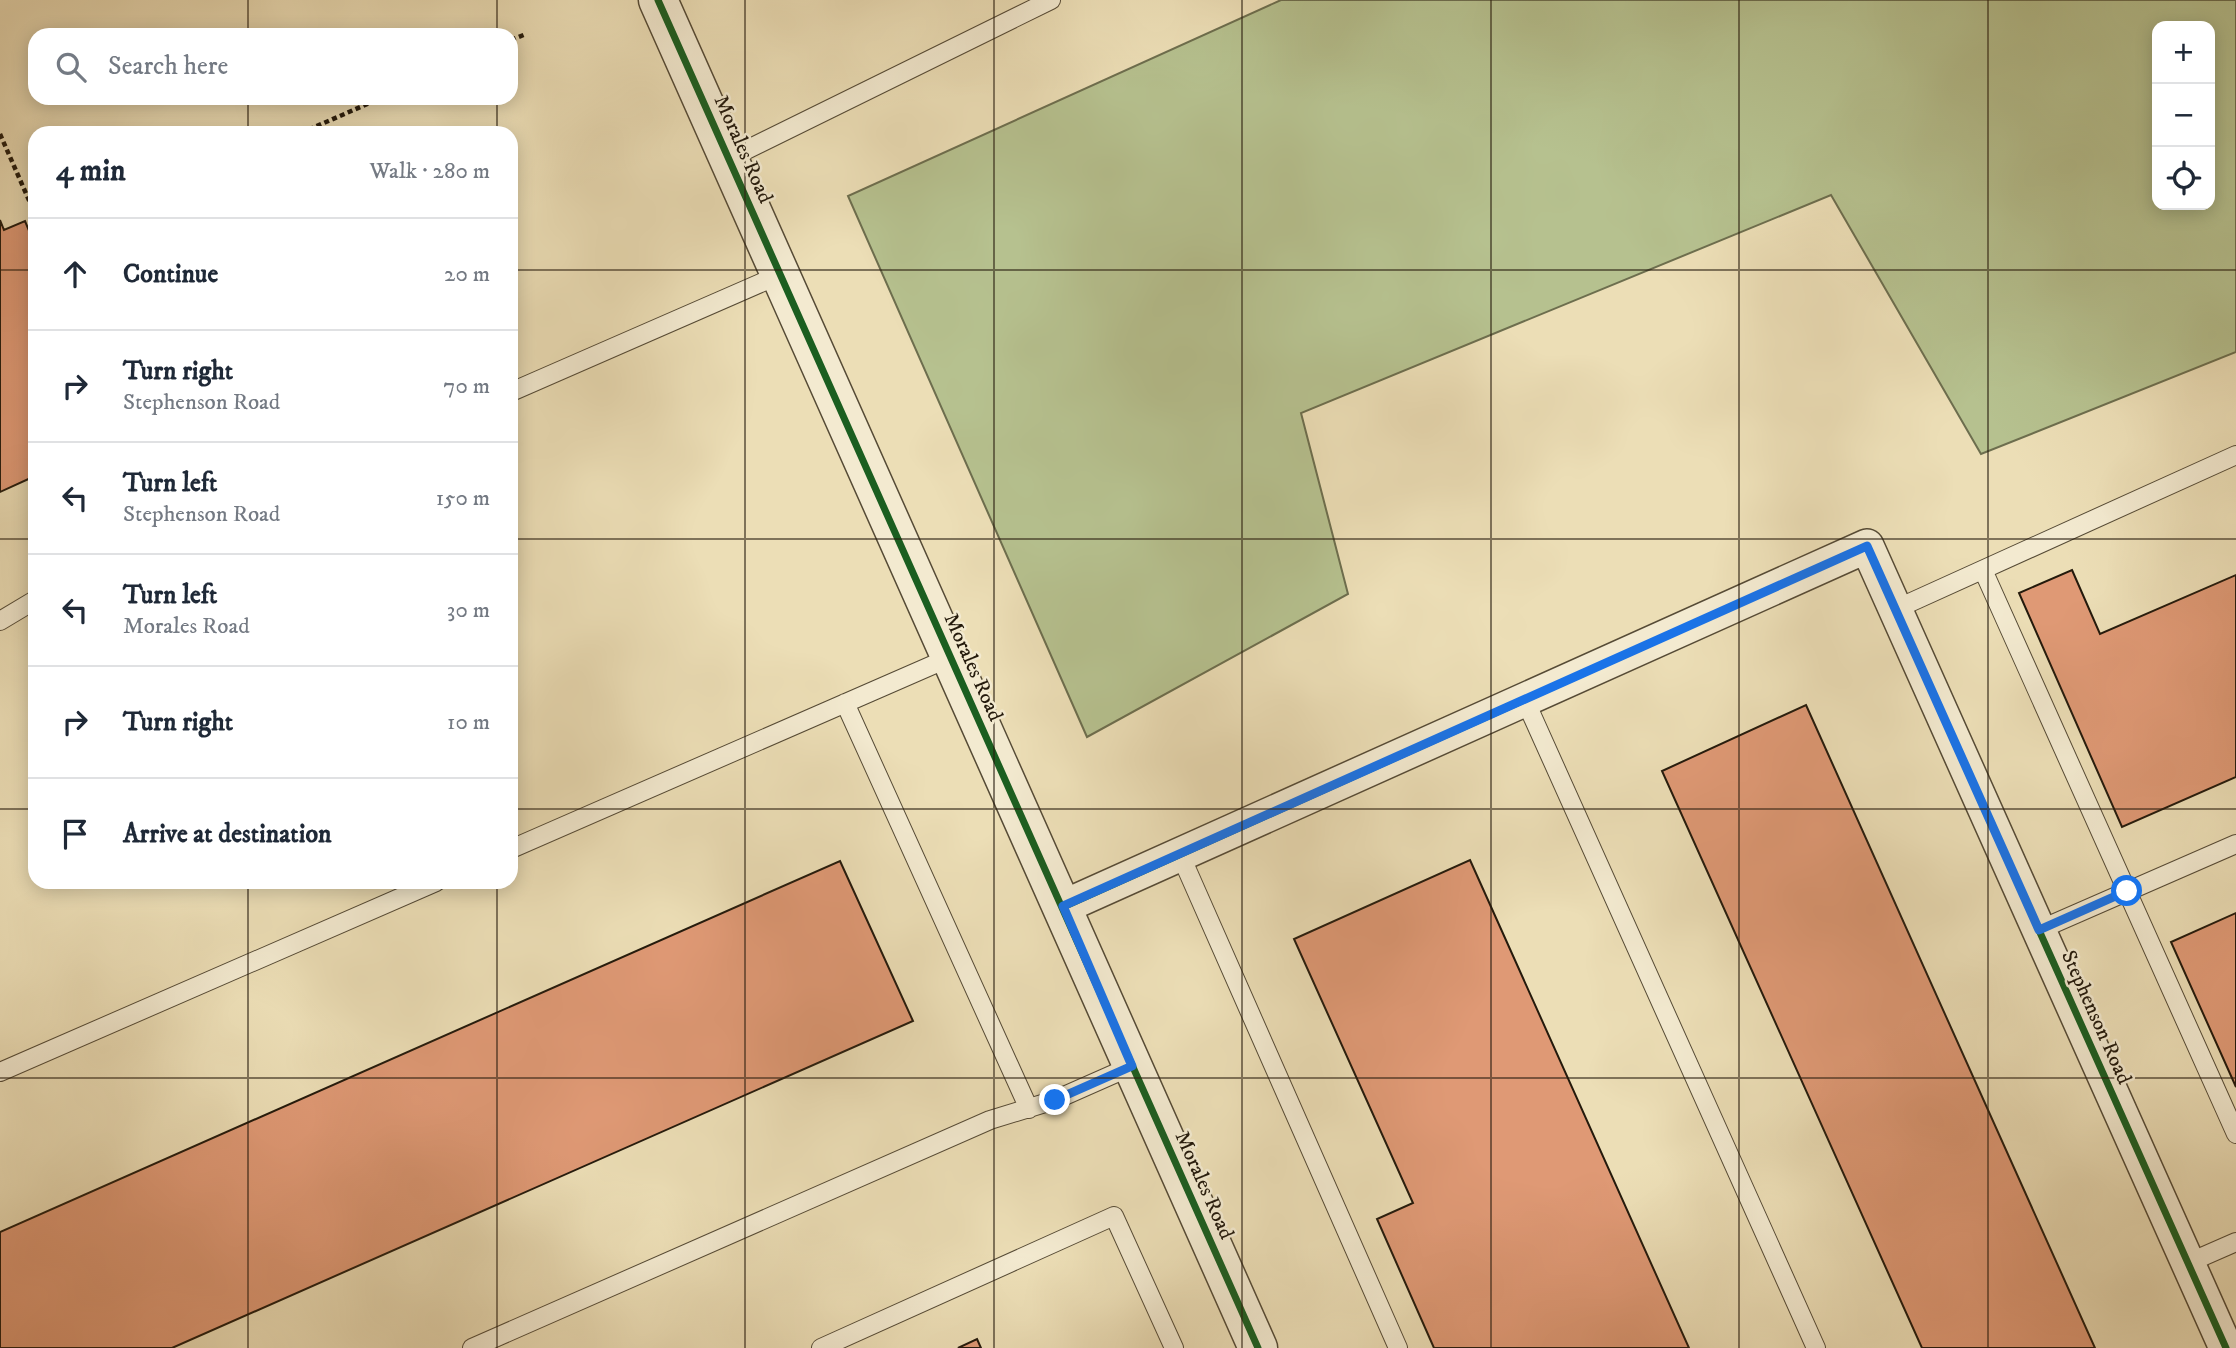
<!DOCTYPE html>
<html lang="en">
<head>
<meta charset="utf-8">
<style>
  :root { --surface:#fff; --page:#f2f2f3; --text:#1f2937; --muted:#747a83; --line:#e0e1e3 }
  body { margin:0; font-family:"IM FELL DW Pica",serif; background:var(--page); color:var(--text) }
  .controls { position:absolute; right:21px; top:21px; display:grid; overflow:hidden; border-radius:14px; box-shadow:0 4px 18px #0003 }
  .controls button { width:63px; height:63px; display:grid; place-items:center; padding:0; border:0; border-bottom:2px solid var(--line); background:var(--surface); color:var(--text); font:35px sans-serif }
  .stop { position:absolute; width:21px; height:21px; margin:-16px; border:5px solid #1a73e8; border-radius:50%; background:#fff }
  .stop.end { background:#1a73e8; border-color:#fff; box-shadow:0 2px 7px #0008 }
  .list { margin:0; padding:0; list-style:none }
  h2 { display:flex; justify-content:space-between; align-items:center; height:91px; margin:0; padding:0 28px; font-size:30px }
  h2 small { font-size:23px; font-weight:400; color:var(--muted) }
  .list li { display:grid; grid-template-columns:46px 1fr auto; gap:21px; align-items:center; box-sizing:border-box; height:112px; padding:0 28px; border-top:2px solid var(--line) }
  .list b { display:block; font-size:26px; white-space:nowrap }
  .list p { margin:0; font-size:23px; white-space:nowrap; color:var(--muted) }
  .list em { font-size:23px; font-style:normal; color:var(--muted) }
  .icon { flex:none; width:38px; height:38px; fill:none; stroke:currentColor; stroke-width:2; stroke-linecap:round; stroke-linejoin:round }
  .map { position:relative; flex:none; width:2236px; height:1348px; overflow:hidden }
  .search { position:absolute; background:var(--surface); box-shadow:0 4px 18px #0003; left:28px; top:28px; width:490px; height:77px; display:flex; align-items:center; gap:18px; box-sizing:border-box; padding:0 24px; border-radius:21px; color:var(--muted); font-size:26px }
  .panel { position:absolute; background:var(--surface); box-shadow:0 4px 18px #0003; left:28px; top:126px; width:490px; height:763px; border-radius:21px }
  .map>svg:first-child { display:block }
</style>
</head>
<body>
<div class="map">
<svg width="2236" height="1348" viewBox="0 0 2236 1348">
  <rect width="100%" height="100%" fill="#ecdeb6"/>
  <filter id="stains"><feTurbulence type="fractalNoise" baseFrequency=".00286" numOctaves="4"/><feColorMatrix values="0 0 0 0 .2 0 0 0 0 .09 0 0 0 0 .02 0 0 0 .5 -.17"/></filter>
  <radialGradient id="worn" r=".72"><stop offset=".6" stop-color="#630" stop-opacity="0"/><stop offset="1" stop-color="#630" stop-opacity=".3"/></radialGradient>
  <!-- green -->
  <path fill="#b6c18f" stroke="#6d6e4e" stroke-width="2" fill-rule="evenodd" d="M1281,0H2236V352L1981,454L1831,195L1301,413L1348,594L1087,737L848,196ZM2157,26H2210V205H2157Z"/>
  <!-- building -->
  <path fill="#df9975" stroke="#241a0c" stroke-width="2" d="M0,220L4,230L25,221L35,245V283L30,285L35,296V476L0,492Z
    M2072,570L2100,634L2236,575V777L2122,827L2019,593Z
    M1806,705L2095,1348H1922L1662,771Z
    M1470,860L1689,1348H1434L1377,1219L1413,1203L1294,939Z
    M840,861L913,1021L172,1348H0V1232Z
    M2236,913V1087L2171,942Z
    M977,1339L981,1348H958Z"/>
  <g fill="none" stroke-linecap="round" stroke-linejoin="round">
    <defs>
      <path id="service" d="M730,158L1051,0
        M511,392L779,275
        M1983,570L2236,1134
        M1896,609L2236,455
        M0,621L35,600
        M1525,700L1816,1348
        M845,703L1029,1109
        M511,849L951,657
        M1180,854L1398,1348
        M2039,930L2236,844
        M0,1072L436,882
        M2188,1263L2236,1242
        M472,1348L990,1120L1055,1100L1132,1066
        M821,1348L1114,1216L1174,1348"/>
      <path id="minor" d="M1063,907L1867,546L2226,1348"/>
      <path id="tertiary" d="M658,0L1258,1348"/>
    </defs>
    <!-- service casing -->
    <use href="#service" stroke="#564b36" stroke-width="20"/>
    <!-- minor casing -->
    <use href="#minor" stroke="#564b36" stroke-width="36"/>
    <!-- tertiary casing -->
    <use href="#tertiary" stroke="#564b36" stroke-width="41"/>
    <!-- path -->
    <path stroke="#241a0c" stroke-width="4.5" stroke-dasharray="5 3.5" stroke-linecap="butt" d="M511,40L526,34
      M301,133L381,98
      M0,134L35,214"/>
    <!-- service -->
    <use href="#service" stroke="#f3ead0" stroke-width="18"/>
    <!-- minor -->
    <use href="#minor" stroke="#f3ead0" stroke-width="33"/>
    <!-- tertiary -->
    <use href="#tertiary" stroke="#f3ead0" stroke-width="38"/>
    <defs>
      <path id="cycleway" d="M658,0L1258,1348
        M1063,907L1867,546L2226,1348"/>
    </defs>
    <!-- cycleway casing -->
    <use href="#cycleway" stroke="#f3ead0" stroke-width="11"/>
    <!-- cycleway -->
    <use href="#cycleway" stroke="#1b5e20" stroke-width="7"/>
  </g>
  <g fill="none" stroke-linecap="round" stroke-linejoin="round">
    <!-- route -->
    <path stroke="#1a73e8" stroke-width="9" d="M1055,1100L1132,1066L1063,906L1867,546L2039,930L2127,891"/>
  </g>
  <!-- grid -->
  <path fill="none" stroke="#241a0c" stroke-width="2" stroke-opacity="0.55" d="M248,0V35M497,0V35M745,0V1348M994,0V1348M1242,0V1348M1491,0V1348M1739,0V1348M1988,0V1348M248,98V133M497,98V133M0,270H35M511,270H2236M0,539H35M511,539H2236M0,809H35M511,809H2236M248,882V1348M497,882V1348M0,1078H2236"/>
  <g text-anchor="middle" stroke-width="5" stroke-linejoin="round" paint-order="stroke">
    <!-- street labels -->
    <g font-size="21" fill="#241a0c" stroke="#f3ead0">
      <text transform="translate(744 149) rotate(66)" y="7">Morales Road</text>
      <text transform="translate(974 667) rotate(66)" y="7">Morales Road</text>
      <text transform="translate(2097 1017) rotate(66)" y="7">Stephenson Road</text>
      <text transform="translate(1205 1185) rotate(66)" y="7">Morales Road</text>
    </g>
  </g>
  <rect width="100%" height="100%" filter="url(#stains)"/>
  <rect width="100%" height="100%" fill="url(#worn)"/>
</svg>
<div class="controls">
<button>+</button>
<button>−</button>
<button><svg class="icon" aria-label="locate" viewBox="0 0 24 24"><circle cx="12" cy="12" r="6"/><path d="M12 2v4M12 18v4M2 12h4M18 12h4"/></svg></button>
</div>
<div class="stop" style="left:2127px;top:891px"></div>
<div class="stop end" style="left:1055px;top:1100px"></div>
<div class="search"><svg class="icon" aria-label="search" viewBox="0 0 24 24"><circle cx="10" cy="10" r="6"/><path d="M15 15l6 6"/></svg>Search here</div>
<section class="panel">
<h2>4 min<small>Walk · 280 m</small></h2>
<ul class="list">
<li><svg class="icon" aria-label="ahead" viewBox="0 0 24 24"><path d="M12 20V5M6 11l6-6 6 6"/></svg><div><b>Continue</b></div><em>20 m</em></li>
<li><svg class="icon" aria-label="right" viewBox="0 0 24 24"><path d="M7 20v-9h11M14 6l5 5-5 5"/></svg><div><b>Turn right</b><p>Stephenson Road</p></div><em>70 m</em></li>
<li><svg class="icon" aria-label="left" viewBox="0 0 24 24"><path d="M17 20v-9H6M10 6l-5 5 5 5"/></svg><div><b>Turn left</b><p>Stephenson Road</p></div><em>150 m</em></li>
<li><svg class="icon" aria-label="left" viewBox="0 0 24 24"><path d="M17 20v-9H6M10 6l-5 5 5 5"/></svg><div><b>Turn left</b><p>Morales Road</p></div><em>30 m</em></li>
<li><svg class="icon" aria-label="right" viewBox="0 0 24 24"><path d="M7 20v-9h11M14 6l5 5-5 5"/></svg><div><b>Turn right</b></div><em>10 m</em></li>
<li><svg class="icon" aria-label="arrive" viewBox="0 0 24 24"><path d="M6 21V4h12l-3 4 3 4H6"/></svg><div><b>Arrive at destination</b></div></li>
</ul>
</section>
</div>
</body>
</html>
